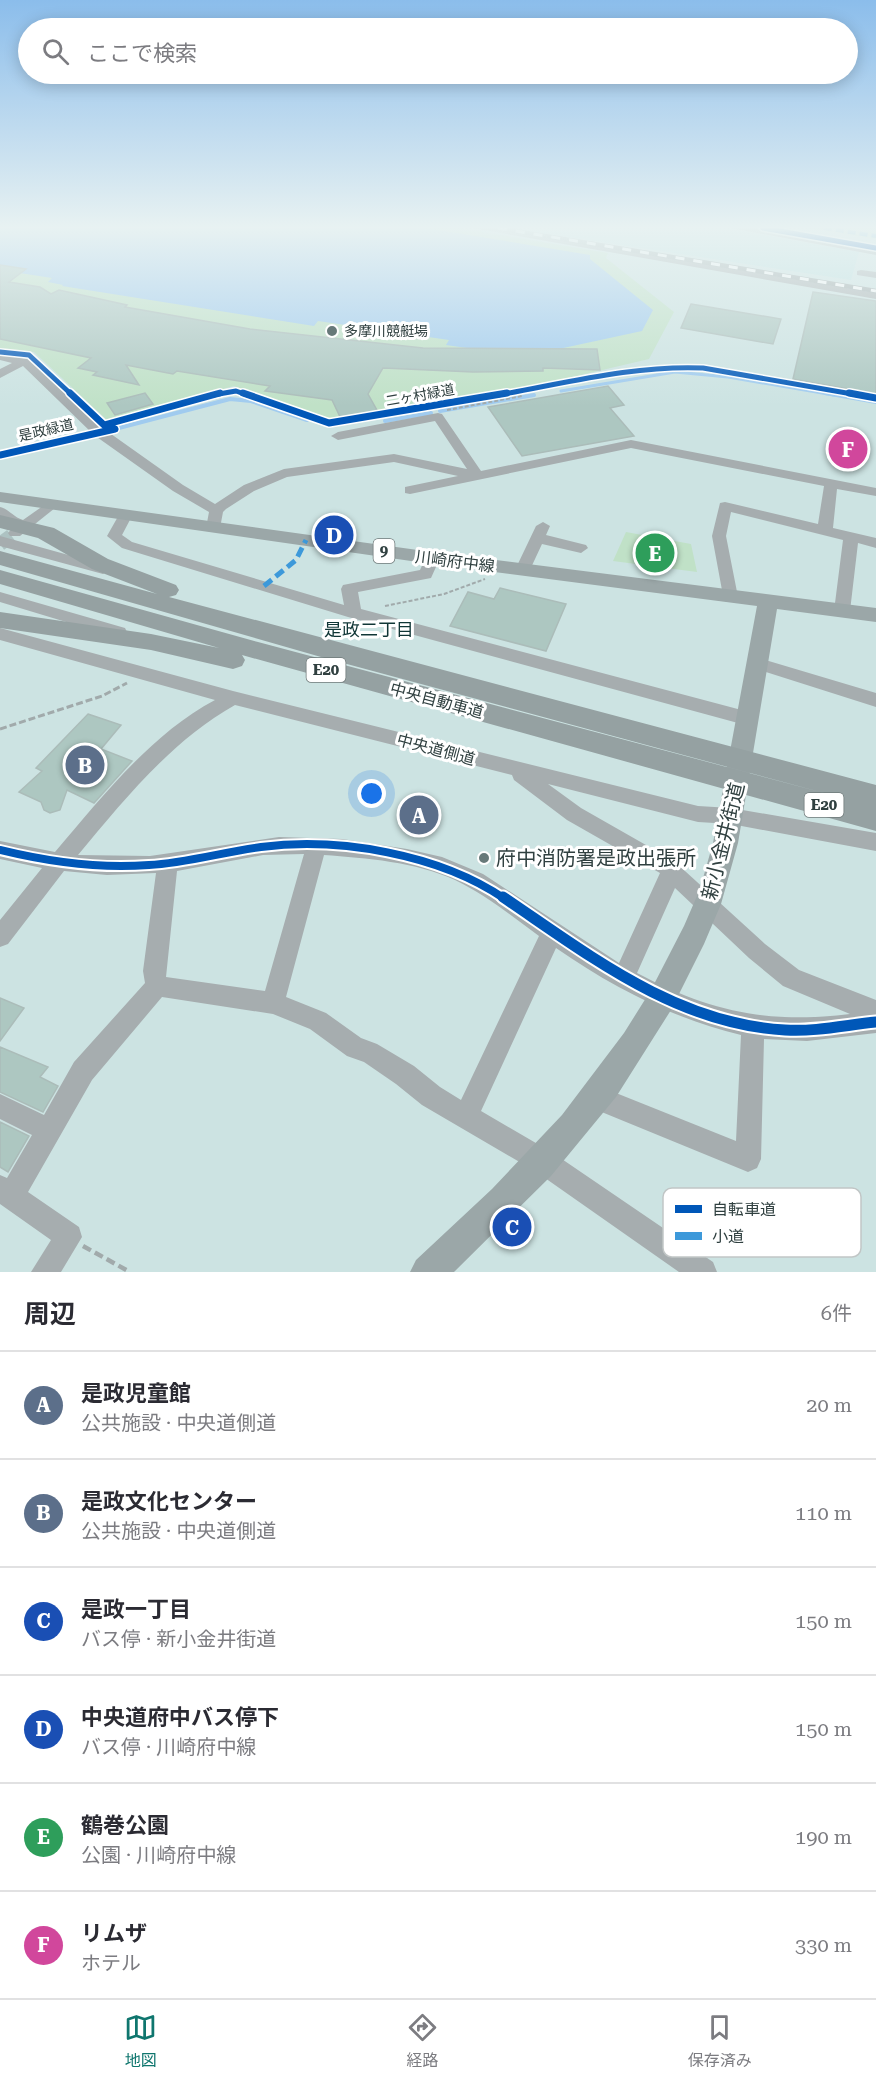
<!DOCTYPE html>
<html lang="ja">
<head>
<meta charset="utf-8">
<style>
  :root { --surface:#fff; --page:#f2f2f3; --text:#2b2b33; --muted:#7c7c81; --line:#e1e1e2; --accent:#0f766e }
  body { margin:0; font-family:"Roboto Serif","Noto Sans JP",serif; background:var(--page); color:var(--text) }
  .you { position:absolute; left:372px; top:794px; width:21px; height:21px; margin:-15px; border:4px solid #fff; border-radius:50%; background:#1a73e8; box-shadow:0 0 0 9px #1a73e833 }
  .badge { display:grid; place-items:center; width:39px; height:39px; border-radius:50%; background:var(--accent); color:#fff; font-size:20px; font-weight:700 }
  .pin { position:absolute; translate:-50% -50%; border:3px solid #fff; box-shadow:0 2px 6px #0006 }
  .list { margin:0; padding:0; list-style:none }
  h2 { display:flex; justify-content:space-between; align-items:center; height:78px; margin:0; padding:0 24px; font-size:26px }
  h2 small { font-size:20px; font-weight:400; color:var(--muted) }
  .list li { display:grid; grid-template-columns:39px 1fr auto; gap:18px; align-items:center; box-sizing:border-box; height:108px; padding:0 24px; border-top:2px solid var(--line) }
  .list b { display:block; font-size:22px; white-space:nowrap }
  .list p { margin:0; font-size:20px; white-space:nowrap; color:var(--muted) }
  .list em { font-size:20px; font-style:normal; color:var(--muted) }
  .icon { flex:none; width:33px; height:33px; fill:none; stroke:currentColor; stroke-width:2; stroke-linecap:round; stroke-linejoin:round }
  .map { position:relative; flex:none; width:876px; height:1272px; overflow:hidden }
  .search { position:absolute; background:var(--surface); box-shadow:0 3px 15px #0003; left:18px; right:18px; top:18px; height:66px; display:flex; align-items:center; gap:15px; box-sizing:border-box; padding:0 21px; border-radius:33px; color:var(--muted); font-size:22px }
  .sheet { height:726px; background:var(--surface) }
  nav { display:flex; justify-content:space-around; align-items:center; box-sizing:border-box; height:84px; border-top:2px solid var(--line); background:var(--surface); font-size:16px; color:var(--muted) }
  nav a { display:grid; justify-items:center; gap:3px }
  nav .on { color:var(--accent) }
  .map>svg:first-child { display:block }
</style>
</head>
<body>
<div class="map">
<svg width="876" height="1272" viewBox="0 0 876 1272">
  <rect width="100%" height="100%" fill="#cce3e2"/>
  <!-- built -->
  <path fill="#bbe1e1" d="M548,228H724L859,252L851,280L543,233Z"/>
  <!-- green -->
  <path fill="#c0e1c7" d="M0,228H459L608,253L606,258L674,312L649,359L526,388L332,422L234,386L108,421L34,352L0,349Z
    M805,228H876V239Z
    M626,532L691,544L697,572L613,561Z"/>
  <!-- water -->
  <path fill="#a0cbef" d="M0,228H426L590,255V259L653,310L642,331L554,350L467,348L446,345L449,340L318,321L314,326L62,286L63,285L48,282L52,278L0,270Z"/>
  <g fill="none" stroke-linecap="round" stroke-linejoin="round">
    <!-- stream-far1 -->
    <path stroke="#a0cbef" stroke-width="3" d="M561,391L675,372L728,377L834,395"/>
    <!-- stream -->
    <path stroke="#a0cbef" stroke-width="4" d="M825,393L876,402
      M440,411L534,395
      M385,421L431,413
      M115,429L230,399L251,401L307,420"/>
  </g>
  <!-- building -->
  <path fill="#adc7c1" stroke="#abbcb9" stroke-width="1.5" d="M0,265L26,269L9,282L40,287L51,294L59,290L127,305L125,307L250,329L423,348L597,349L600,370L543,368V371L473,372L383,368L368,394L378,412L341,419L332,400L265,391L270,386L177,371L173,374L126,365L139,385L93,375L97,372L78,368L91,358L0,339Z
    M813,292L876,301V394L793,379Z
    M691,304L781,319L773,344L681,328Z
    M608,386L624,405L610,408L634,436L522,456L488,407Z
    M145,393L153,404L115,415L107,403Z
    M500,588L566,604L546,651L450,626L468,592L494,599Z
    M88,714L121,725L101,749L132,761L94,803L67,790L60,810L50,813L44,810L41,802L19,792L42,771L36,768Z
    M0,998L24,1008L0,1041Z
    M0,1047L48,1067L40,1077L58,1086L43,1112L0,1092Z
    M0,1122L29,1136L8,1172L0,1167Z"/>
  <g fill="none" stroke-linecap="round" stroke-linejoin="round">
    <!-- minor-tunnel -->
    <path stroke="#adc2c2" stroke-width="14" stroke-dasharray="14 7" stroke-linecap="butt" d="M0,544L15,533"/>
    <!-- path-far2 -->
    <path stroke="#a1aaab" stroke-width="2" stroke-dasharray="4 2" stroke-linecap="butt" d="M447,410L522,396
      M385,606L444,594L485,579"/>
    <!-- path-far1 -->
    <path stroke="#a1aaab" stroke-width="3" stroke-dasharray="7 3" stroke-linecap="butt" d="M0,729L102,696L127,683"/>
    <!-- path -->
    <path stroke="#a1aaab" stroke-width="4.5" stroke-dasharray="9 4.5" stroke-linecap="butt" d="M83,1246L130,1272"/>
    <!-- minor -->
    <path fill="#a6adaf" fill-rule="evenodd" d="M473,228H493L876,293V299Z
      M731,228H751L876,249V255Z
      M861,270L876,272V278L857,275V271Z
      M0,354L28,359L104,429L183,485L215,504L244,485L284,469L394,454L467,469L435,421L338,440L331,436L338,432L438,413L442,414L481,471L631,440L876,488V496L837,489L833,528L876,538V548L858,543L850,611L842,616L834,611L843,540L731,512L726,536L738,597L730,602L724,601L712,536L720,503L725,502L818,524L824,486L631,448L410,494L405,493V487L458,476L394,462L287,477L254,491L226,509L223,512L220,528L213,532L206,528L209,512L173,491L94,435L23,366L0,378V369L12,363L0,360Z
      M50,501L55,502L57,505L55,508L20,536H10L8,533L14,526L0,520V507C9,509 13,517 23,520Z
      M125,512L132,516L122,535L132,542L344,605L341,589L343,585L420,570L427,555H437L440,558L431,578L358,592L361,609L749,712L755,714L758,719L755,724L749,726L348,617L122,548L107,536L120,513Z
      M543,522L550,526L546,535L586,545L588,548L581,553L542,544L528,574H518L515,570L536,526Z
      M0,536L108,566L111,569L103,574L0,546Z
      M0,592L125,628L127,632L119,638L0,602Z
      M0,628L233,691L698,806L731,808L876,833V851L731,824L698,822L548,784L581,808L674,861L765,944L799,970L876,1000V1033L807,1041L764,1039L761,1159L757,1168L748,1172L587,1106L584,1097L587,1088L596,1085L736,1141L741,1035C674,1019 612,987 556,948L481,1111L553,1153L713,1262L717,1272H679L535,1171L422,1105L396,1084L364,1062L347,1056L310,1029L273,1014L162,997L92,1080L28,1192L79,1227L82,1237L61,1272H31L51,1240L0,1204V1175L7,1178L32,1135L0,1119V1094L44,1115L74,1062L145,983L143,971L156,873L107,875L64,871L8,944L0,947V920L42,868L0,859V841L55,852C102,797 151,734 215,700L0,640ZM235,705L512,775L514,780L567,820L660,873L619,963L483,874L442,857L407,849L342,839L279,837L150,856L78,855C124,800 171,741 235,705ZM304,854L265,991L166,977L177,871L263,855ZM324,855C366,858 416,862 455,880C486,895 512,916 539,936L461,1100L440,1087L414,1066L377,1044L361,1038L326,1013L286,997ZM675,888L749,958L783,986L850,1014C769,1024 710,1012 637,973Z
      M759,658L876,693V707L753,668L751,664Z"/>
    <!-- major -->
    <path fill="#9ba7a8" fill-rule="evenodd" d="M0,492L432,552L876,608V622L777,609L738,843L721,904L704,944L671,1010L616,1097L551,1176L454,1272H410L416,1260L492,1189L562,1115L624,1033L651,990L684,926L700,889L713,843L757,606L432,564L0,502Z"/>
    <!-- highway -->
    <path fill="#95a1a2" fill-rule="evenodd" d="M0,515L54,528L108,559L176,585L179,590L176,595L169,597L876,785V831L242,655L245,660L242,666L233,669L151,650L0,628V612L151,634L219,648L0,584V570L258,642L824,793L321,657L0,565V551L157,594L92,569L38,538L0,528Z"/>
    <defs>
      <path id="rail" d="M498,228L876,291"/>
    </defs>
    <!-- rail casing -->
    <use href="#rail" stroke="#98a2a3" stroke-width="4.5"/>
    <!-- rail -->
    <use href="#rail" stroke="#fff" stroke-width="3" stroke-dasharray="9" stroke-linecap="butt"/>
    <!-- quiet-far1 -->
    <path stroke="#3d99da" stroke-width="4" stroke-dasharray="8 4" stroke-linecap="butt" d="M824,228L876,236"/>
    <!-- quiet -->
    <path stroke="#3d99da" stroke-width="5" stroke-dasharray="10 5" stroke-linecap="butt" d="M264,586L296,560L306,540"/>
    <defs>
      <path id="cycleway-far3" d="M763,228L876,248
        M0,352L29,355L72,395
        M213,395L236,391L247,395
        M498,395C566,383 634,365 703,368L858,395"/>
      <path id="cycleway-far2" d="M70,393L104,425L220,393
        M243,393L329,423L507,393
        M849,393L876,398
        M0,455L115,429"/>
      <path id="cycleway-far1" d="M0,850C49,862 99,869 149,865C186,863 223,852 261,847C339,837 439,854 505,899"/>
      <path id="cycleway" d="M503,897C589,955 676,1024 785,1030C815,1032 846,1025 876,1022"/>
    </defs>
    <!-- cycleway-far3 casing -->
    <use href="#cycleway-far3" stroke="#fff" stroke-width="8"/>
    <!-- cycleway-far2 casing -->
    <use href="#cycleway-far2" stroke="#fff" stroke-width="10"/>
    <!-- cycleway-far1 casing -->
    <use href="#cycleway-far1" stroke="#fff" stroke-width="12"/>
    <!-- cycleway casing -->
    <use href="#cycleway" stroke="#fff" stroke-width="15"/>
    <!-- cycleway-far3 -->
    <use href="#cycleway-far3" stroke="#0057b8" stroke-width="5"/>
    <!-- cycleway-far2 -->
    <use href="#cycleway-far2" stroke="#0057b8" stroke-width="7"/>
    <!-- cycleway-far1 -->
    <use href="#cycleway-far1" stroke="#0057b8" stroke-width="8"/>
    <!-- cycleway -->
    <use href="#cycleway" stroke="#0057b8" stroke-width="11"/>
  </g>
  <!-- sky -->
  <linearGradient id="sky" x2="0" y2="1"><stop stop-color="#8bbdeb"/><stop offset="0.56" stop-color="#e8f2f2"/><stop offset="1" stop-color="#e8f2f2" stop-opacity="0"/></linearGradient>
  <rect width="876" height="406" fill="url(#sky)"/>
  <!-- markers -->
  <g fill="#677979" stroke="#fff" stroke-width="2">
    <circle cx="332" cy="331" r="6"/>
    <circle cx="484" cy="858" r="6"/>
  </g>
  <g text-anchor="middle" stroke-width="6" stroke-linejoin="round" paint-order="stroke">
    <!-- far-poi labels -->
    <g font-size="14" fill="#304040" stroke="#fff" text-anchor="start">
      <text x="344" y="336">多摩川競艇場</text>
    </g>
    <!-- far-street labels -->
    <g font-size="14" fill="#304040" stroke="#fff">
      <text transform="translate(420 395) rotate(-10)" y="5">二ヶ村緑道</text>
      <text transform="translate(46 430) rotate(-13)" y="5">是政緑道</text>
    </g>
    <!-- shield labels -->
    <g fill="#fff" stroke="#6e7979" stroke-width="1.5">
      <rect x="373.5" y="539" width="21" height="24" rx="4.5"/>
      <rect x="306.5" y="658" width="39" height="24" rx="4.5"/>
      <rect x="804.5" y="793" width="39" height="24" rx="4.5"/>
    </g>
    <g font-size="15" font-weight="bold" fill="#304040">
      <text x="384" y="556">9</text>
      <text x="326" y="675">E20</text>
      <text x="824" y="810">E20</text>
    </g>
    <!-- street labels -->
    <g font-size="16" fill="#304040" stroke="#fff">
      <text transform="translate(455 561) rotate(7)" y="6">川崎府中線</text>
      <text transform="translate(437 700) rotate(15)" y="6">中央自動車道</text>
      <text transform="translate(436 749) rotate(15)" y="6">中央道側道</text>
    </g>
    <!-- neighbourhood labels -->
    <g font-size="18" fill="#103636" stroke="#fff">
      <text x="369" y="636">是政二丁目</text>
    </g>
    <!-- near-street labels -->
    <g font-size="20" fill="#304040" stroke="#fff">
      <text transform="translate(723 841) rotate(-76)" y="7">新小金井街道</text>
    </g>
    <!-- near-poi labels -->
    <g font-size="20" fill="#304040" stroke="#fff" text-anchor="start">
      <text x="496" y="865">府中消防署是政出張所</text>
    </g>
  </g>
  <!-- legend -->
  <rect x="663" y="1188" width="198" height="69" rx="9" fill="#fff" stroke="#c1c6c6" stroke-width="1.5"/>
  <rect x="675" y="1205" width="27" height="8" fill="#0057b8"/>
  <rect x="675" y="1232" width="27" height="8" fill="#3d99da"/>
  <g font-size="16" fill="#304040">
    <text x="712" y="1215">自転車道</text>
    <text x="712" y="1242">小道</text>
  </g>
</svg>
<div class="you"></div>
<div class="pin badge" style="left:419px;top:815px;background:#5c6f8a">A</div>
<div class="pin badge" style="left:85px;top:765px;background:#5c6f8a">B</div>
<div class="pin badge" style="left:512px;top:1227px;background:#1a4fb4">C</div>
<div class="pin badge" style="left:334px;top:535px;background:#1a4fb4">D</div>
<div class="pin badge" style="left:655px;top:553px;background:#2e9e5b">E</div>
<div class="pin badge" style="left:848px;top:449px;background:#d1479c">F</div>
<div class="search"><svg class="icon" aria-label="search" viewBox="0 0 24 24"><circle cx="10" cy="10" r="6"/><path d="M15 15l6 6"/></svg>ここで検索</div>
</div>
<section class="sheet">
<h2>周辺<small>6件</small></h2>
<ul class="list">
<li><span class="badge" style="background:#5c6f8a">A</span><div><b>是政児童館</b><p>公共施設 · 中央道側道</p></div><em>20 m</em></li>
<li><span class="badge" style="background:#5c6f8a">B</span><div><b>是政文化センター</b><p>公共施設 · 中央道側道</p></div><em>110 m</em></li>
<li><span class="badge" style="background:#1a4fb4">C</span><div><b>是政一丁目</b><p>バス停 · 新小金井街道</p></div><em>150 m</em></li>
<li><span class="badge" style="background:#1a4fb4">D</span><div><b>中央道府中バス停下</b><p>バス停 · 川崎府中線</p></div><em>150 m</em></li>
<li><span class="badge" style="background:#2e9e5b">E</span><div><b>鶴巻公園</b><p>公園 · 川崎府中線</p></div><em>190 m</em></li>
<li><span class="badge" style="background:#d1479c">F</span><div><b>リムザ</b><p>ホテル</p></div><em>330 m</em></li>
</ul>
</section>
<nav>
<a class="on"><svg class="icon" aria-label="map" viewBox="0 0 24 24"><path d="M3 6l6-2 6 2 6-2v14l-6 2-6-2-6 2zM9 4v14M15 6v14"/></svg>地図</a>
<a><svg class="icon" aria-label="directions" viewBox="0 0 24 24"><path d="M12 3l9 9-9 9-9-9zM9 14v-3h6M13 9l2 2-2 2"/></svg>経路</a>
<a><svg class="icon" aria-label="saved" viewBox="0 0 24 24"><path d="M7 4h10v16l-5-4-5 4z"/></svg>保存済み</a>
</nav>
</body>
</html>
